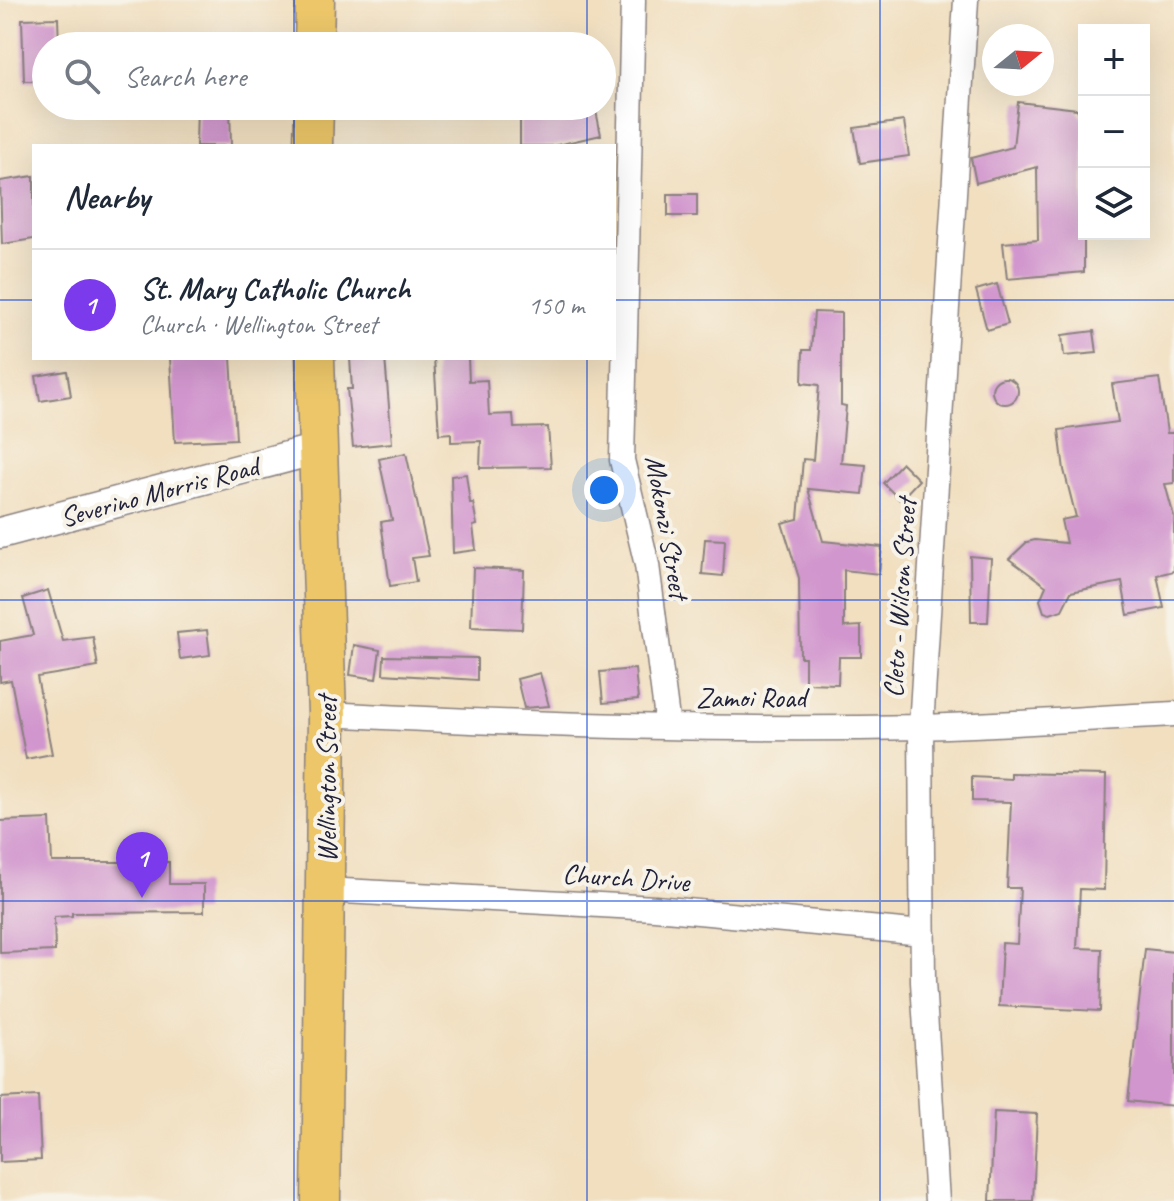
<!DOCTYPE html>
<html lang="en">
<head>
<meta charset="utf-8">
<style>
  :root { --surface:#fff; --page:#f6f6f7; --text:#1f2937; --muted:#747a83; --line:#e0e1e3; --accent:#7c3aed }
  body { margin:0; font-family:Caveat,sans-serif; background:var(--page); color:var(--text) }
  .controls { position:absolute; right:24px; top:24px; display:grid; overflow:hidden; border-radius:0px; box-shadow:0 8px 32px #0002 }
  .controls button { width:72px; height:72px; display:grid; place-items:center; padding:0; border:0; border-bottom:2px solid var(--line); background:var(--surface); color:var(--text); font:40px sans-serif }
  .compass { position:absolute; left:982px; top:24px; width:72px; height:72px; border-radius:50%; background:var(--surface); box-shadow:0 8px 32px #0002; rotate:72deg }
  .you { position:absolute; left:604px; top:490px; width:28px; height:28px; margin:-20px; border:6px solid #fff; border-radius:50%; background:#1a73e8; box-shadow:0 0 0 12px #1a73e833 }
  .badge { display:grid; place-items:center; width:52px; height:52px; border-radius:50%; background:var(--accent); color:#fff; font-size:26px; font-weight:700 }
  .pin { position:absolute; translate:-50% -66px; filter:drop-shadow(0 2px 4px #0008) }
  .pin::after { content:''; position:absolute; top:42px; width:28px; height:24px; background:inherit; clip-path:polygon(0 0,100% 0,50% 100%) }
  .list { margin:0; padding:0; list-style:none }
  h2 { display:flex; justify-content:space-between; align-items:center; height:104px; margin:0; padding:0 32px; font-size:34px }
  h2 small { font-size:26px; font-weight:400; color:var(--muted) }
  .list li { display:grid; grid-template-columns:52px 1fr auto; gap:24px; align-items:center; box-sizing:border-box; height:112px; padding:0 32px; border-top:2px solid var(--line) }
  .list b { display:block; font-size:30px; white-space:nowrap }
  .list p { margin:0; font-size:26px; white-space:nowrap; color:var(--muted) }
  .list em { font-size:26px; font-style:normal; color:var(--muted) }
  .icon { flex:none; width:44px; height:44px; fill:none; stroke:currentColor; stroke-width:2; stroke-linecap:round; stroke-linejoin:round }
  .map { position:relative; flex:none; width:1174px; height:1201px; overflow:hidden }
  .search { position:absolute; background:var(--surface); box-shadow:0 8px 32px #0002; left:32px; top:32px; width:584px; height:88px; display:flex; align-items:center; gap:20px; box-sizing:border-box; padding:0 28px; border-radius:44px; color:var(--muted); font-size:30px }
  .panel { position:absolute; background:var(--surface); box-shadow:0 8px 32px #0002; left:32px; top:144px; width:584px; height:216px; border-radius:0px }
  .map>svg:first-child { display:block }
</style>
</head>
<body>
<div class="map">
<svg width="1174" height="1201" viewBox="0 0 1174 1201">
  <rect width="100%" height="100%" fill="#f7f3e8"/>
  <filter id="ink" filterUnits="userSpaceOnUse"><feTurbulence type="fractalNoise" baseFrequency=".0125" numOctaves="2"/><feDisplacementMap in="SourceGraphic" scale="16" xChannelSelector="R" yChannelSelector="G"/><feConvolveMatrix kernelMatrix="1 2 1 2 8 2 1 2 1" color-interpolation-filters="sRGB"/></filter>
  <filter id="wash" filterUnits="userSpaceOnUse"><feTurbulence type="fractalNoise" baseFrequency=".006" numOctaves="4" result="noise"/><feDisplacementMap in="SourceGraphic" scale="32" xChannelSelector="R" yChannelSelector="G"/><feGaussianBlur stdDeviation="1.8" result="paint"/><feColorMatrix in="noise" values="0 0 0 0 0 0 0 0 0 0 0 0 0 0 0 0 0 1.4 0 .05"/><feComposite in="paint" operator="in"/></filter>
  <g filter="url(#wash)">
    <rect width="100%" height="100%" fill="#f1dfc0"/>
    <g id="blocks">
      <!-- building -->
      <path fill="#d196ce" d="M58,18L59,46H46V81H24L22,19Z
        M1018,102L1077,109L1084,121V272L1007,279L1003,243L1038,240L1037,167L976,183L971,158L1013,147Z
        M197,106H230L231,146H196Z
        M520,106H595L601,135L553,146H520Z
        M904,121L909,156L860,163L854,128Z
        M34,176V239L2,244L0,181Z
        M668,194H697V216H668Z
        M997,284L1008,324L987,330L976,290Z
        M814,312L841,313V405L846,406L841,463L866,465L863,494L808,489L823,541L882,547L879,574L844,570V627L861,626V657H839L838,684L805,683V657H800L799,578L782,523L798,519L803,459L813,460L819,385L802,383L803,350H811Z
        M1094,331L1097,353L1064,356L1062,335Z
        M170,358H231L236,439L175,442Z
        M350,358H385L392,443L353,447L347,389H352Z
        M434,358H468L469,381L487,380L489,415L513,414L514,428L548,427L551,467L480,468L481,441L451,442V433L439,434Z
        M67,371L71,396L40,401L36,376Z
        M1159,378L1167,433H1174V483L1165,484L1174,517V571L1157,575L1164,608L1128,615L1122,582L1071,592L1062,610L1050,614L1044,612L1040,600L1046,586L1009,559L1027,542L1035,540L1066,543L1061,520L1076,517L1064,470L1059,430L1118,422L1112,384Z
        M992 391a13 13 0 1 1 26 0a13 13 0 1 1-26 0Z
        M406,453L429,556L412,558L416,582L390,586L381,522L392,520L379,459Z
        M902,463L919,480L900,500L883,483Z
        M466,474L470,503H473L477,525L473,526L476,550L453,553L451,476Z
        M705,539L725,540L723,576L702,574Z
        M970,556L991,558L988,622H971Z
        M473,568L524,570L522,629L471,627Z
        M48,590L63,641L93,637L98,667L37,677L52,754L26,759L11,680L0,682V641L33,635L23,598Z
        M207,630L210,655L180,659L177,633Z
        M354,645L380,650L376,679L350,675Z
        M384,656L477,658V680L383,674Z
        M635,669L638,700L603,703L600,672Z
        M540,673L549,706L524,708L517,679Z
        M1011,773L1106,775L1104,890L1080,889L1077,948L1102,949L1100,1011L999,1006L1002,943L1017,944L1020,888H1007L1011,802L972,801V777L1011,779Z
        M50,819L52,862H169V884H204V912L72,913V916L54,917L55,951L0,953V821Z
        M1145,949L1174,952V1106L1128,1101Z
        M38,1096L41,1160L0,1162V1098Z
        M994,1112L1037,1114L1033,1201H990Z"/>
    </g>
  </g>
  <g filter="url(#ink)">
    <use href="#blocks" fill-opacity="0" stroke="#8a807e" stroke-width="2"/>
    <g fill="none" stroke-linecap="round" stroke-linejoin="round">
      <defs>
        <path id="minor" d="M633,0L622,460L647,565L668,727
          M327,714C525,725 722,731 920,727C1005,725 1089,718 1174,714
          M325,890L655,908L923,933
          M937,1201L923,982L921,727L966,0"/>
        <path id="tertiary" d="M0,533L317,449"/>
        <path id="primary" d="M314,46L315,0
          M313,146L314,106
          M315,358L327,714L321,1201"/>
      </defs>
      <!-- minor casing -->
      <use href="#minor" stroke="#8a807e" stroke-width="27"/>
      <!-- tertiary casing -->
      <use href="#tertiary" stroke="#8a807e" stroke-width="33"/>
      <!-- primary casing -->
      <use href="#primary" stroke="#8a807e" stroke-width="41"/>
      <!-- minor -->
      <use href="#minor" stroke="#fff" stroke-width="24"/>
      <!-- tertiary -->
      <use href="#tertiary" stroke="#fff" stroke-width="30"/>
      <!-- primary -->
      <use href="#primary" stroke="#ecc669" stroke-width="38"/>
    </g>
  </g>
  <!-- grid -->
  <path fill="none" stroke="#1d4ed8" stroke-width="2" stroke-opacity="0.55" d="M294,0V46M587,0V46M880,0V1201M294,106V146M587,106V146M0,300H34M614,300H1174M294,358V1201M587,358V1201M0,600H1174M0,901H1174"/>
  <g text-anchor="middle" stroke-width="8" stroke-linejoin="round" paint-order="stroke">
    <!-- street labels -->
    <g font-size="28" fill="#22223b" stroke="#f7f3e8">
      <text transform="translate(159 491) rotate(-15)" y="10">Severino Morris Road</text>
      <text transform="translate(668 527) rotate(80)" y="10">Mokonzi Street</text>
      <text transform="translate(899 598) rotate(-86)" y="10">Cleto - Wilson Street</text>
      <text x="751" y="707">Zamoi Road</text>
      <text transform="translate(326 779) rotate(-90)" y="10">Wellington Street</text>
      <text transform="translate(626 877) rotate(4)" y="10">Church Drive</text>
    </g>
  </g>
</svg>
<div class="controls">
<button>+</button>
<button>−</button>
<button><svg class="icon" aria-label="layers" viewBox="0 0 24 24"><path d="M12 4l9 5-9 5-9-5zM3 14l9 5 9-5"/></svg></button>
</div>
<svg class="compass" viewBox="-18 -18 36 36"><path d="M0-13l5 13h-10z" fill="#e53935"/><path d="M0 13l5-13h-10z" fill="#747a83"/></svg>
<div class="you"></div>
<div class="pin badge" style="left:142px;top:898px">1</div>
<div class="search"><svg class="icon" aria-label="search" viewBox="0 0 24 24"><circle cx="10" cy="10" r="6"/><path d="M15 15l6 6"/></svg>Search here</div>
<section class="panel">
<h2>Nearby<small></small></h2>
<ul class="list">
<li><span class="badge">1</span><div><b>St. Mary Catholic Church</b><p>Church · Wellington Street</p></div><em>150 m</em></li>
</ul>
</section>
</div>
</body>
</html>
